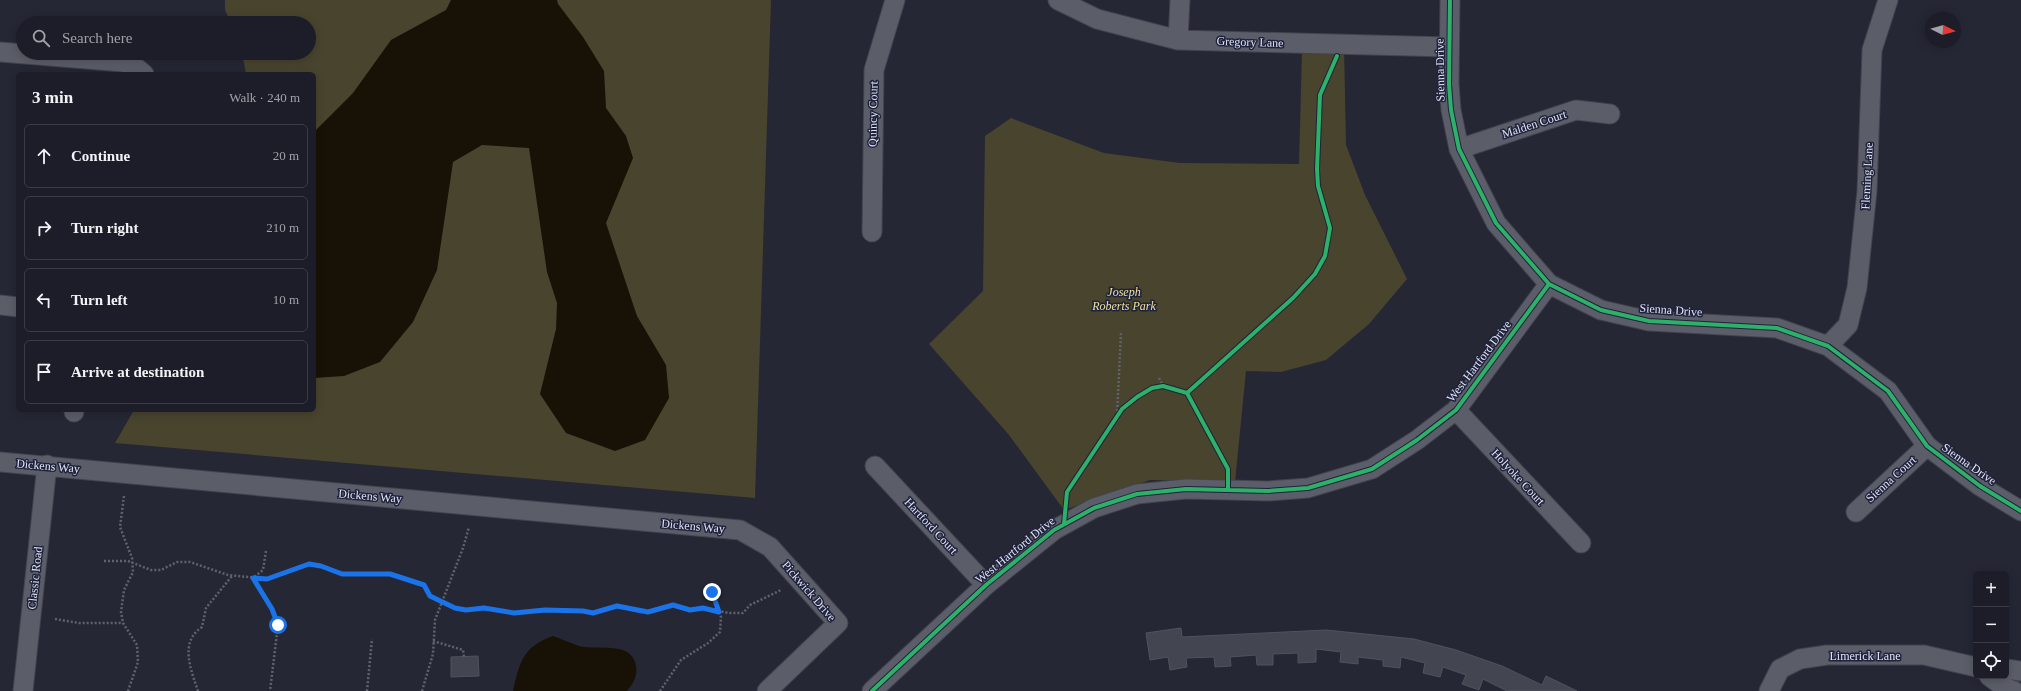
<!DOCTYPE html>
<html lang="en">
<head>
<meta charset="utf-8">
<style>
  :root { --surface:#1c1d28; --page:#252630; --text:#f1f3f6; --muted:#a0a2a8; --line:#3a3b45 }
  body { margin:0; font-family:Georgia,serif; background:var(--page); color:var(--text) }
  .controls { position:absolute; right:12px; bottom:12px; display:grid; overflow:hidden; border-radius:6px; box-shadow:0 2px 10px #0003 }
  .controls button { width:36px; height:36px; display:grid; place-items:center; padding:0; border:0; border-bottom:1px solid var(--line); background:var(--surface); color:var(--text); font:20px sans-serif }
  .compass { position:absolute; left:1925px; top:12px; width:36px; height:36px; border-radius:50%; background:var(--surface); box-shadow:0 2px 10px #0003; rotate:95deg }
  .stop { position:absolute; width:12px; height:12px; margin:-9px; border:3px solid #1a73e8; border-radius:50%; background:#fff }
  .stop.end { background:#1a73e8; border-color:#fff; box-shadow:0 1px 4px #0008 }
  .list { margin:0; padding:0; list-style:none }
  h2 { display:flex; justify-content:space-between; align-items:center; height:52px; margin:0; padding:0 16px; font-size:17px }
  h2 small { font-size:13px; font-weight:400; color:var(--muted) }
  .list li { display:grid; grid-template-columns:26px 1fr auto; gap:12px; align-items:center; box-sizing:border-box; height:64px; margin:0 8px 8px; padding:0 8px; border:1px solid var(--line); border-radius:6px }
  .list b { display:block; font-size:15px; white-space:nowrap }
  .list em { font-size:13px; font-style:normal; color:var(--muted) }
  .icon { flex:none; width:22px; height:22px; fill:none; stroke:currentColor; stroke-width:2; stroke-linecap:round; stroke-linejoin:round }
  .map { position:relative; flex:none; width:2021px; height:691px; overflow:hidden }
  .search { position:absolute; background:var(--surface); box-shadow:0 2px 10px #0003; left:16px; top:16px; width:300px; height:44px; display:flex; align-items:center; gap:10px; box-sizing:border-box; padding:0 14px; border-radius:22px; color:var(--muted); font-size:15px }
  .panel { position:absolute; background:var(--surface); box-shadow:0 2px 10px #0003; left:16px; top:72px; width:300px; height:340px; border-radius:6px }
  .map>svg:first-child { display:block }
</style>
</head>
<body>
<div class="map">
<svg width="2021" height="691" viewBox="0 0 2021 691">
  <rect width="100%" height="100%" fill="#252735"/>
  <!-- green -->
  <path fill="#48442e" d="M225,0H771L755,498L115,443L134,410H314V74H246L242,53H309V23H231L225,10Z
    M1344,45L1346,145L1365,195L1407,279L1369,324L1326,360L1281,372L1246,371L1235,482L1150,480L1064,510L1009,435L929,344L983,291L985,136L1011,118L1104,153L1180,163L1299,164L1302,51Z"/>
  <!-- water -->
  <path fill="#171205" d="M451,0H557L558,4L583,37L604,71L606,108L626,136L633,158L606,223L637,316L666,365L669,398L645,440L615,451L566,433L540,394L556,329L557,303L547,272L529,148L482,145L453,162L437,270L413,322L380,362L344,376L314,378V132L353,93L391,40L446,10Z
    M553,636C562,639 570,643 579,646C597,651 632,640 636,666C638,676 633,683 627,691H513C520,661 523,647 553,636Z"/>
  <!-- building -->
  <path fill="#434550" stroke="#50525f" d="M1181,628L1182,637L1326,630L1414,639L1456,650L1502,666L1542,685L1546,676L1577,691H1507L1483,679L1479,690L1462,684L1466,675L1443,667L1440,677L1423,673L1425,663L1401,657L1400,668L1383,666V660L1358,657V664L1340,662L1341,652L1316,649V662L1298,663V653L1273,654V665H1257L1256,655L1230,657L1231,666L1215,667L1214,657L1186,658L1187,667L1170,670L1168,657L1150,660L1146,633Z
    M478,656L479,676L451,677V657Z"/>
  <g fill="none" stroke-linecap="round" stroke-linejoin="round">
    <defs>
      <path id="minor" d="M1058,0L1097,19L1178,40L1449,47
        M1450,0L1449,84L1451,110L1459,149L1496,223L1549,284L1601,310L1649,321L1777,328L1828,346L1888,391L1927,446L1980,486L2021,511
        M1178,40L1180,0
        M0,52L123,62L138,69L144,74
        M1459,149L1576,110L1610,114
        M872,232L874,70L895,0
        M0,305L18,307
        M1828,346L1848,325L1857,288L1867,191L1872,50L1888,0
        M1456,410L1581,543
        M74,412V410
        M0,462L740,530L770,547L838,623L767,691
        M875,466L986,585
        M1856,512L1927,446
        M2006,669L2021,671
        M1989,676L2004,687L2014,691
        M23,691L47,465
        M872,691L986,585L1054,530L1094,508L1137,494L1186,489L1268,491L1308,488L1372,469L1417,440L1456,410L1549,284
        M1769,691L1780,669L1800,659L1827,655H1924L1976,667"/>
    </defs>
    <!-- minor casing -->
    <use href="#minor" stroke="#42434f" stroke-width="21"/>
    <!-- path -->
    <path stroke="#61626d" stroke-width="2.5" stroke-dasharray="2 2" stroke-linecap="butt" d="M1159,378L1163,386
      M1117,415L1121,333
      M124,496L120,527L132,558L133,572L124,590L121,612L123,623L137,645L138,662L128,691
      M266,551L263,570L253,578L273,609L278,625L270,691
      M104,561H128L151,570H161L177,562H190L228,575L267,579L309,564L321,566L342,574H390L424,585L430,596L455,608L466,610L484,607L514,613L545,610H569L593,613L617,606L640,612H648L673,605L690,610L703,608L729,613H743L750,605L781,590
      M55,619L79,623H123
      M433,641L463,650L464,657
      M198,691C191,670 179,642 202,627L206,608L232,576
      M367,691L372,639
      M422,691L433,654L435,620L463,548L469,527
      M660,691L681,660L708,643L720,632L721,617L712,592"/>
    <!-- minor -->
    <use href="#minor" stroke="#5b5d68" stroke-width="19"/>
    <defs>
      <path id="cycleway" d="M1450,0L1449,84L1451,110L1459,149L1496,223L1549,284L1601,310L1649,321L1777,328L1828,346L1888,391L1927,446L1980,486L2021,511
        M1187,393L1293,298L1315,274L1325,256L1330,228L1318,186L1317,169L1320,95L1337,56
        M1064,524L1067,492L1122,409L1137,397L1152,388L1163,386L1187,393L1228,469V489
        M872,691L986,585L1054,530L1094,508L1137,494L1186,489L1268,491L1308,488L1372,469L1417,440L1456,410L1549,284"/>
    </defs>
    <!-- cycleway casing -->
    <use href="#cycleway" stroke="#1f223b" stroke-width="6"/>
    <!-- cycleway -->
    <use href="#cycleway" stroke="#2db169" stroke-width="4"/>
  </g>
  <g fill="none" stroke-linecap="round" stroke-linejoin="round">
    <!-- route -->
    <path stroke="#1a73e8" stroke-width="5" d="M278,625L272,609L253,578L267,579L309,564L321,566L342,574H390L424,585L430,596L455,608L466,610L484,608L514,613L545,610L583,611L593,613L617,606L648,612L673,605L690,610L703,608L719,612L712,592"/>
  </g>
  <g text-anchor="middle" stroke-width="3" stroke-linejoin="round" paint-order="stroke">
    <!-- street labels -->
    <g font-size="12" fill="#e1e4f5" stroke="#1f223b">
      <text transform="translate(1250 42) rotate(2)" y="4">Gregory Lane</text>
      <text transform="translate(1440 70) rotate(-91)" y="4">Sienna Drive</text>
      <text transform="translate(873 114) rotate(-89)" y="4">Quincy Court</text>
      <text transform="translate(1534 124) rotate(-18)" y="4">Malden Court</text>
      <text transform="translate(1867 176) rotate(-87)" y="4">Fleming Lane</text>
      <text transform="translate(1671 310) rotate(4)" y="4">Sienna Drive</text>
      <text transform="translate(1479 361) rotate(-53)" y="4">West Hartford Drive</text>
      <text transform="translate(1969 464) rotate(35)" y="4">Sienna Drive</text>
      <text transform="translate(48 466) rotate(5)" y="4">Dickens Way</text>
      <text transform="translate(1518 477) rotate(47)" y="4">Holyoke Court</text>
      <text transform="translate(1891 479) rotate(-42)" y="4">Sienna Court</text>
      <text transform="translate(370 496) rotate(5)" y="4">Dickens Way</text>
      <text transform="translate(693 526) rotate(5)" y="4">Dickens Way</text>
      <text transform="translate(931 526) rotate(47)" y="4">Hartford Court</text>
      <text transform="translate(1015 550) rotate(-39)" y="4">West Hartford Drive</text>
      <text transform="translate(35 578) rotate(-84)" y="4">Classic Road</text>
      <text transform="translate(809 591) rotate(49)" y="4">Pickwick Drive</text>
      <text x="1865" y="660">Limerick Lane</text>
    </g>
    <!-- park labels -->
    <g font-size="12" font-style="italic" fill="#f1e29e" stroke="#1f223b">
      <text x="1124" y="296">Joseph<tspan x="1124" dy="14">Roberts Park</tspan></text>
    </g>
  </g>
</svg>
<div class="controls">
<button>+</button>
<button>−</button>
<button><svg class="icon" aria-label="locate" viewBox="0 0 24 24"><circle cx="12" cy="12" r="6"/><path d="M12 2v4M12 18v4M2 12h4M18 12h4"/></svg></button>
</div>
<svg class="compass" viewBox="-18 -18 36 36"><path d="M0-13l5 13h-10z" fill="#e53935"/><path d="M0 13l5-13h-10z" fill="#a0a2a8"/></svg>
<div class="stop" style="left:278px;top:625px"></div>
<div class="stop end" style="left:712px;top:592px"></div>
<div class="search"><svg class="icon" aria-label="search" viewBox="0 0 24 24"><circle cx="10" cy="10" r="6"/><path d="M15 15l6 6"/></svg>Search here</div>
<section class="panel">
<h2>3 min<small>Walk · 240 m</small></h2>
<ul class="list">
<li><svg class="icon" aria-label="ahead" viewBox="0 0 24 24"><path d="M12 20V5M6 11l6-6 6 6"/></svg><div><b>Continue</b></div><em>20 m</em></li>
<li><svg class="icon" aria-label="right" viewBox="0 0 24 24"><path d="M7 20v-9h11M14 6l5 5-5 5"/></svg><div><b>Turn right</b></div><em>210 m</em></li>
<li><svg class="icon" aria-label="left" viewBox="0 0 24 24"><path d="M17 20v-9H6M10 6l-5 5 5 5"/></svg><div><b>Turn left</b></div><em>10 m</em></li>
<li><svg class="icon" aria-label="arrive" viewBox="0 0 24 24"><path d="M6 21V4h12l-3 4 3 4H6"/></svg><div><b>Arrive at destination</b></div></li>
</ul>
</section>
</div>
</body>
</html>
